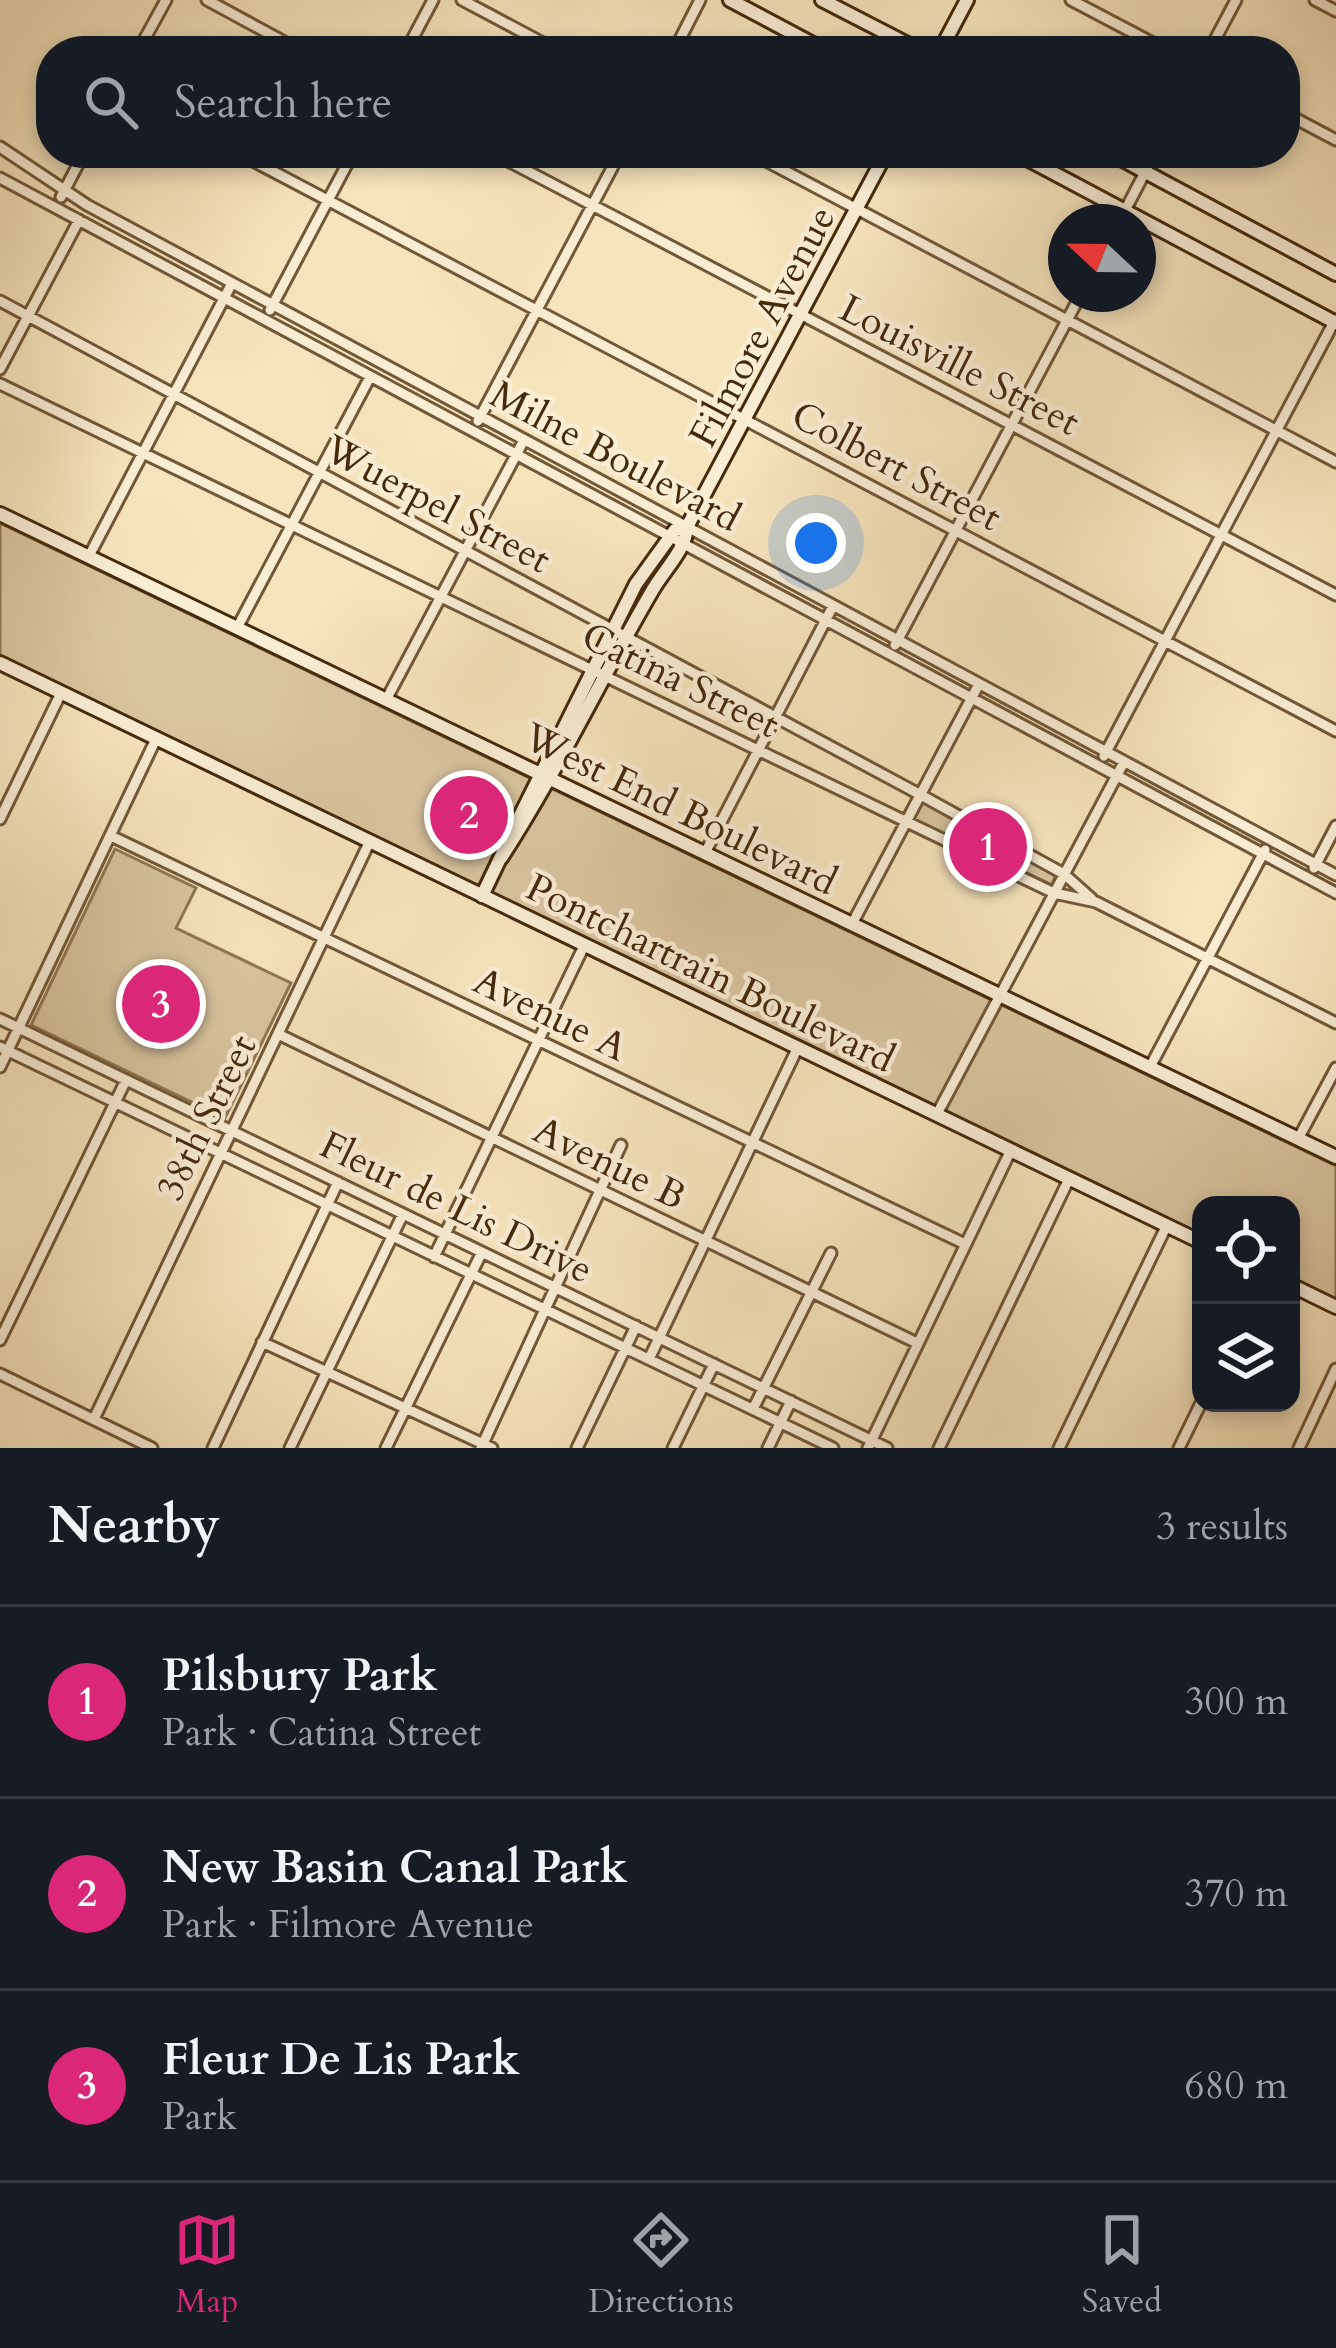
<!DOCTYPE html>
<html lang="en">
<head>
<meta charset="utf-8">
<style>
  :root { --surface:#171b24; --page:#20242c; --text:#f1f3f6; --muted:#9ea1a6; --line:#363941; --accent:#db2777 }
  body { margin:0; font-family:Cardo,serif; background:var(--page); color:var(--text) }
  .controls { position:absolute; right:36px; bottom:36px; display:grid; overflow:hidden; border-radius:24px; box-shadow:0 6px 18px #0003 }
  .controls button { width:108px; height:108px; display:grid; place-items:center; padding:0; border:0; border-bottom:3px solid var(--line); background:var(--surface); color:var(--text); font:60px sans-serif }
  .compass { position:absolute; left:1048px; top:204px; width:108px; height:108px; border-radius:50%; background:var(--surface); box-shadow:0 6px 18px #0003; rotate:292deg }
  .you { position:absolute; left:816px; top:543px; width:42px; height:42px; margin:-30px; border:9px solid #fff; border-radius:50%; background:#1a73e8; box-shadow:0 0 0 18px #1a73e833 }
  .badge { display:grid; place-items:center; width:78px; height:78px; border-radius:50%; background:var(--accent); color:#fff; font-size:39px; font-weight:700 }
  .pin { position:absolute; translate:-50% -50%; border:6px solid #fff; box-shadow:0 3px 12px #0006 }
  .list { margin:0; padding:0; list-style:none }
  h2 { display:flex; justify-content:space-between; align-items:center; height:156px; margin:0; padding:0 48px; font-size:51px }
  h2 small { font-size:39px; font-weight:400; color:var(--muted) }
  .list li { display:grid; grid-template-columns:78px 1fr auto; gap:36px; align-items:center; box-sizing:border-box; height:192px; padding:0 48px; border-top:3px solid var(--line) }
  .list b { display:block; font-size:45px; white-space:nowrap }
  .list p { margin:0; font-size:39px; white-space:nowrap; color:var(--muted) }
  .list em { font-size:39px; font-style:normal; color:var(--muted) }
  .icon { flex:none; width:66px; height:66px; fill:none; stroke:currentColor; stroke-width:2; stroke-linecap:round; stroke-linejoin:round }
  .map { position:relative; flex:none; width:1336px; height:1448px; overflow:hidden }
  .search { position:absolute; background:var(--surface); box-shadow:0 6px 18px #0003; left:36px; right:36px; top:36px; height:132px; display:flex; align-items:center; gap:30px; box-sizing:border-box; padding:0 42px; border-radius:48px; color:var(--muted); font-size:45px }
  .sheet { height:732px; background:var(--surface) }
  nav { display:flex; justify-content:space-around; align-items:center; box-sizing:border-box; height:168px; border-top:3px solid var(--line); background:var(--surface); font-size:33px; color:var(--muted) }
  nav a { display:grid; justify-items:center; gap:6px }
  nav .on { color:var(--accent) }
  .map>svg:first-child { display:block }
</style>
</head>
<body>
<div class="map">
<svg width="1336" height="1448" viewBox="0 0 1336 1448">
  <rect width="100%" height="100%" fill="#f6e4bd"/>
  <filter id="stains"><feTurbulence type="fractalNoise" baseFrequency=".00167" numOctaves="4"/><feColorMatrix values="0 0 0 0 .2 0 0 0 0 .09 0 0 0 0 .02 0 0 0 .5 -.17"/></filter>
  <radialGradient id="worn" r=".72"><stop offset=".6" stop-color="#630" stop-opacity="0"/><stop offset="1" stop-color="#630" stop-opacity=".3"/></radialGradient>
  <!-- green -->
  <path fill="#d8c49f" stroke="#8e7754" stroke-width="3" d="M0,523L1336,1166V1301L1291,1279V1205H1201V1235L0,655Z
    M921,802L1056,874L1052,885L912,819Z
    M115,849L196,888L176,928L291,983L225,1118L31,1025Z"/>
  <g fill="none" stroke-linecap="round" stroke-linejoin="round">
    <defs>
      <path id="street" d="M207,0L301,51
        M462,0L558,51
        M1071,0L1168,51
        M1315,0L1336,11
        M138,51L166,0
        M406,51L433,0
        M674,51L700,0
        M1209,51L1236,0
        M1285,113L1336,140
        M0,147L87,205L1336,875
        M238,153L1336,731
        M493,153L1336,595
        M751,153L1336,462
        M0,178L1336,893
        M61,197L84,153
        M1119,222L1155,153
        M0,301L919,794L1064,874L1092,899
        M270,310L353,153
        M0,369L79,220
        M0,384L1054,893L1096,902L1336,1023
        M478,421L620,153
        M89,556L232,283
        M237,628L370,377
        M895,645L1081,294
        M386,700L524,440
        M1104,756L1335,320
        M0,819L61,693
        M111,836L965,1244
        M706,851L833,606
        M1314,868L1336,826
        M852,924L979,684
        M0,1019L887,1448
        M278,1034L917,1343
        M0,1047L833,1448
        M0,1067L156,739
        M1150,1067L1265,850
        M937,1114L1124,762
        M1298,1139L1336,1068
        M434,1257L584,946
        M0,1340L126,1080
        M262,1342L492,1448
        M649,1359L798,1047
        M0,1374L152,1448
        M753,1409L831,1253
        M94,1419L370,841
        M213,1448L338,1182
        M290,1448L403,1214
        M386,1448L482,1252
        M481,1448L621,1145
        M577,1448L636,1326
        M673,1448L714,1364
        M768,1448L791,1401
        M868,1448L1011,1150
        M939,1448L1069,1179
        M1059,1448L1167,1225
        M1179,1448L1201,1403
        M1299,1448L1336,1369"/>
      <path id="secondary" d="M730,0L826,51
        M822,0L921,51
        M940,51L967,0
        M1016,153L1336,323
        M1110,153L1336,274
        M0,514L1336,1157
        M0,663L1201,1242
        M514,828L636,584L675,530L687,527
        M501,858C557,772 600,680 652,591C663,571 686,550 687,527L886,153
        M482,896L503,852
        M1291,1285L1336,1307"/>
    </defs>
    <!-- street casing -->
    <use href="#street" stroke="#715837" stroke-width="15"/>
    <!-- secondary casing -->
    <use href="#secondary" stroke="#452a0a" stroke-width="18"/>
    <!-- street -->
    <use href="#street" stroke="#f9edd4" stroke-width="9"/>
    <!-- secondary -->
    <use href="#secondary" stroke="#f9edd4" stroke-width="12"/>
  </g>
  <g text-anchor="middle" stroke-width="9" stroke-linejoin="round" paint-order="stroke">
    <!-- street labels -->
    <g font-size="39" fill="#452a0a" stroke="#f9edd4">
      <text transform="translate(761 326) rotate(-62)" y="14">Filmore Avenue</text>
      <text transform="translate(960 364) rotate(27)" y="14">Louisville Street</text>
      <text transform="translate(616 455) rotate(28)" y="14">Milne Boulevard</text>
      <text transform="translate(897 465) rotate(28)" y="14">Colbert Street</text>
      <text transform="translate(438 503) rotate(28)" y="14">Wuerpel Street</text>
      <text transform="translate(681 679) rotate(26)" y="14">Catina Street</text>
      <text transform="translate(681 808) rotate(26)" y="14">West End Boulevard</text>
      <text transform="translate(711 972) rotate(26)" y="14">Pontchartrain Boulevard</text>
      <text transform="translate(551 1013) rotate(26)" y="14">Avenue A</text>
      <text transform="translate(205 1117) rotate(-64)" y="14">38th Street</text>
      <text transform="translate(610 1162) rotate(26)" y="14">Avenue B</text>
      <text transform="translate(457 1206) rotate(26)" y="14">Fleur de Lis Drive</text>
    </g>
  </g>
  <rect width="100%" height="100%" filter="url(#stains)"/>
  <rect width="100%" height="100%" fill="url(#worn)"/>
</svg>
<div class="controls">
<button><svg class="icon" aria-label="locate" viewBox="0 0 24 24"><circle cx="12" cy="12" r="6"/><path d="M12 2v4M12 18v4M2 12h4M18 12h4"/></svg></button>
<button><svg class="icon" aria-label="layers" viewBox="0 0 24 24"><path d="M12 4l9 5-9 5-9-5zM3 14l9 5 9-5"/></svg></button>
</div>
<svg class="compass" viewBox="-18 -18 36 36"><path d="M0-13l5 13h-10z" fill="#e53935"/><path d="M0 13l5-13h-10z" fill="#9ea1a6"/></svg>
<div class="you"></div>
<div class="pin badge" style="left:988px;top:847px">1</div>
<div class="pin badge" style="left:469px;top:815px">2</div>
<div class="pin badge" style="left:161px;top:1004px">3</div>
<div class="search"><svg class="icon" aria-label="search" viewBox="0 0 24 24"><circle cx="10" cy="10" r="6"/><path d="M15 15l6 6"/></svg>Search here</div>
</div>
<section class="sheet">
<h2>Nearby<small>3 results</small></h2>
<ul class="list">
<li><span class="badge">1</span><div><b>Pilsbury Park</b><p>Park · Catina Street</p></div><em>300 m</em></li>
<li><span class="badge">2</span><div><b>New Basin Canal Park</b><p>Park · Filmore Avenue</p></div><em>370 m</em></li>
<li><span class="badge">3</span><div><b>Fleur De Lis Park</b><p>Park</p></div><em>680 m</em></li>
</ul>
</section>
<nav>
<a class="on"><svg class="icon" aria-label="map" viewBox="0 0 24 24"><path d="M3 6l6-2 6 2 6-2v14l-6 2-6-2-6 2zM9 4v14M15 6v14"/></svg>Map</a>
<a><svg class="icon" aria-label="directions" viewBox="0 0 24 24"><path d="M12 3l9 9-9 9-9-9zM9 14v-3h6M13 9l2 2-2 2"/></svg>Directions</a>
<a><svg class="icon" aria-label="saved" viewBox="0 0 24 24"><path d="M7 4h10v16l-5-4-5 4z"/></svg>Saved</a>
</nav>
</body>
</html>
